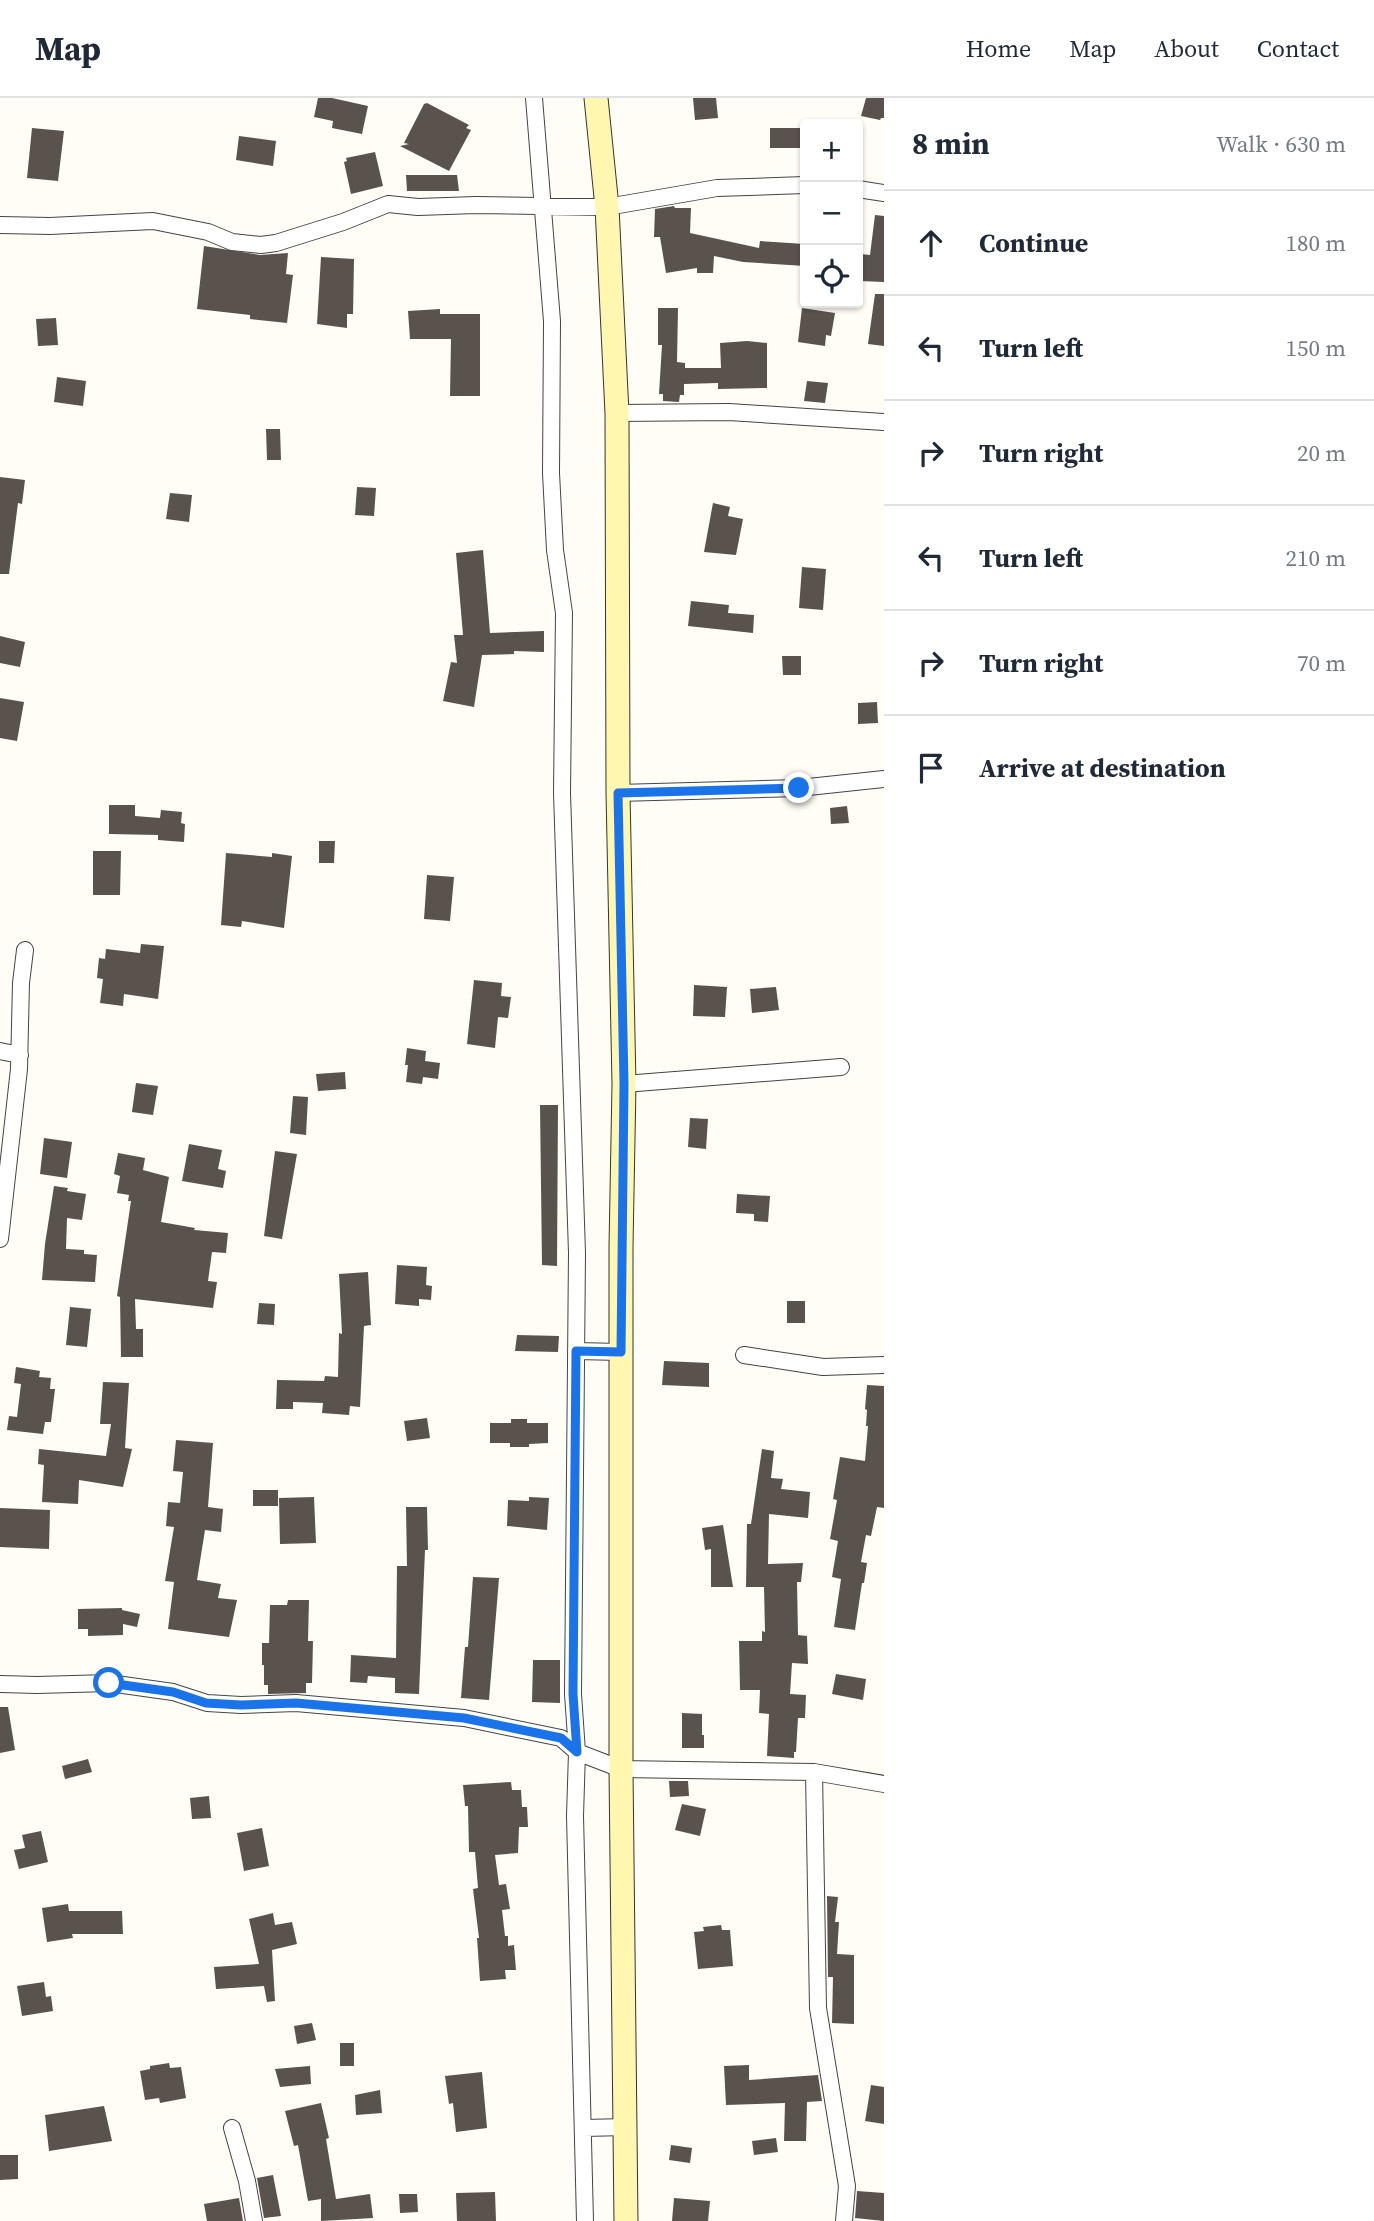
<!DOCTYPE html>
<html lang="en">
<head>
<meta charset="utf-8">
<style>
  :root { --surface:#fff; --page:#f6f6f7; --text:#1f2937; --muted:#747a83; --line:#e0e1e3 }
  body { margin:0; font-family:"Source Serif 4",serif; background:var(--page); color:var(--text) }
  .controls { position:absolute; right:21px; top:21px; display:grid; overflow:hidden; border-radius:7px; box-shadow:0 2px 5px #0004 }
  .controls button { width:63px; height:63px; display:grid; place-items:center; padding:0; border:0; border-bottom:2px solid var(--line); background:var(--surface); color:var(--text); font:35px sans-serif }
  .stop { position:absolute; width:21px; height:21px; margin:-16px; border:5px solid #1a73e8; border-radius:50%; background:#fff }
  .stop.end { background:#1a73e8; border-color:#fff; box-shadow:0 2px 7px #0008 }
  .list { margin:0; padding:0; list-style:none }
  h2 { display:flex; justify-content:space-between; align-items:center; height:91px; margin:0; padding:0 28px; font-size:30px }
  h2 small { font-size:23px; font-weight:400; color:var(--muted) }
  .list li { display:grid; grid-template-columns:46px 1fr auto; gap:21px; align-items:center; box-sizing:border-box; height:105px; padding:0 28px; border-top:2px solid var(--line) }
  .list b { display:block; font-size:26px; white-space:nowrap }
  .list em { font-size:23px; font-style:normal; color:var(--muted) }
  .icon { flex:none; width:38px; height:38px; fill:none; stroke:currentColor; stroke-width:2; stroke-linecap:round; stroke-linejoin:round }
  .map { position:relative; flex:none; width:884px; height:2123px; overflow:hidden }
  header { display:flex; align-items:center; gap:42px; box-sizing:border-box; height:98px; padding:0 35px; background:var(--surface); border-bottom:2px solid var(--line) }
  header strong { font-size:33px }
  nav { display:flex; gap:38px; margin-inline-start:auto; font-size:24px }
  main { display:flex }
  aside { flex:1; background:var(--surface) }
  .map>svg:first-child { display:block }
</style>
</head>
<body>
<header>
<strong>Map</strong>
<nav><a>Home</a><a>Map</a><a>About</a><a>Contact</a></nav>
</header>
<main>
<div class="map">
<svg width="884" height="2123" viewBox="0 0 884 2123">
  <rect width="100%" height="100%" fill="#fffdf5"/>
  <!-- building -->
  <path fill="#5a524d" d="M318,0H332L368,8L362,36L332,30L333,23L314,19Z
    M693,0H716L718,20L695,22Z
    M866,0H884V20H881L880,22L861,18Z
    M427,5L469,27L466,30L471,32L449,73L400,48L409,46L404,45L424,6Z
    M32,30L64,33L58,83L27,80Z
    M770,30H805V50H770Z
    M239,38L276,43L273,68L236,62Z
    M375,54L383,88L351,96L344,64L347,63L346,60Z
    M406,77H457L459,93H407Z
    M674,108L675,110H691L690,135L759,150L760,143L805,146V168L743,164L714,158L713,175H697V170L666,175L660,139H654L655,111Z
    M875,117L884,118V184L860,183L861,156L870,157Z
    M204,148L260,157L288,155L286,176L293,177L287,225L250,221V217L197,211Z
    M321,159L354,161L353,216H347V230L317,226Z
    M875,196H884V248L868,246Z
    M658,210H678L677,264L685,265V270H721L720,245L747,243L767,245V290L718,291V285L684,286V297H680L679,304L663,303V296H659L662,247H658Z
    M802,210L835,215L831,238L826,237L825,248L798,244Z
    M440,211V216H480V298H450L451,241H410L408,213Z
    M56,220L58,247L38,248L36,221Z
    M57,279L86,283L83,308L54,304Z
    M807,283L828,285L825,305L804,303Z
    M266,331H280L281,362H267Z
    M0,379L25,382L22,406L18,405L9,476H0Z
    M357,389L376,390L374,418L355,417Z
    M170,395L192,397L189,424L166,421Z
    M713,405L730,409L728,418L743,421L736,457L704,454Z
    M483,452L490,535L544,533V554L514,553V556L482,557L474,609L443,603L451,564L457,565L454,537H463L456,455Z
    M802,469L826,471L823,512L799,510Z
    M691,503L729,507L728,515L754,517L753,535L688,528Z
    M0,538L25,544L20,569L0,565Z
    M782,558H801V577H783Z
    M0,600L24,604L17,643L0,640Z
    M877,604L878,625L858,626V605Z
    M109,707H135V718L160,720L161,712L182,714L181,725L185,726L184,744L158,742V737L109,736Z
    M847,708L849,725L831,726L830,710Z
    M319,743H335L334,765H319Z
    M93,753H121L120,797H93Z
    M226,755L272,759V755L292,758L284,830L242,823L241,829L221,827Z
    M427,777L454,779L450,823L424,821Z
    M141,846L164,848L158,901L124,896L123,908L100,905L103,881L97,880L99,860L105,861L106,851L140,855Z
    M474,882L502,885L501,898L511,899L508,920L498,919L495,950L467,946Z
    M694,887L727,889L725,919L693,918Z
    M776,889L779,912L752,915L750,891Z
    M407,950L426,953L425,963L440,965L438,981L423,979L422,986L406,984L408,967H405Z
    M345,974L346,991L318,993L316,976Z
    M136,985L158,988L153,1017L132,1014Z
    M293,998L308,999L306,1037L290,1035Z
    M540,1007H558L557,1168L542,1167Z
    M690,1020L708,1021L706,1051L688,1049Z
    M44,1040L72,1044L67,1080L40,1076Z
    M189,1046L222,1052L218,1071L226,1073L223,1090L182,1083Z
    M275,1053L297,1056L282,1141L264,1138Z
    M118,1055L145,1060L143,1072L169,1079L161,1124L195,1130L194,1132L228,1135L226,1155L212,1154L208,1183L217,1184L213,1210L135,1201L136,1231H143V1259H121L120,1199L117,1198L131,1103H128L129,1097L117,1095L120,1078L114,1076Z
    M54,1088L68,1090L67,1093L86,1096L82,1122L67,1120L66,1151L84,1152V1156L97,1157L95,1184L42,1182L45,1146Z
    M737,1096L770,1098L768,1124L754,1123V1116L736,1115Z
    M397,1167L427,1169L426,1187L432,1188L431,1202L419,1201V1208L395,1206Z
    M368,1174L371,1227L364,1228L360,1309L350,1308L349,1317L322,1315L323,1305L293,1304V1311H276L277,1282L324,1283L325,1278L338,1279L339,1235L342,1236L339,1176Z
    M787,1203H805V1225H787Z
    M259,1205L275,1206L274,1227L257,1226Z
    M70,1209L91,1211L87,1249L66,1247Z
    M517,1237L559,1238L558,1254L515,1253Z
    M664,1263L709,1265V1289L662,1287Z
    M16,1269L40,1273L39,1279L51,1280L50,1291H55L51,1324H45L43,1336L7,1332L9,1318L17,1319L21,1286L14,1285Z
    M103,1284L129,1285L125,1350L132,1351L123,1389L79,1382L78,1406L42,1404L44,1367L38,1366L39,1351L106,1358L111,1326H100Z
    M867,1287L884,1288V1410L877,1409L871,1438L866,1437L861,1464L867,1465L864,1485H862L855,1532L834,1529L841,1481L832,1479L838,1443L830,1441L837,1402L833,1401L840,1359L865,1363L868,1328H866L867,1312L865,1311Z
    M427,1320L430,1340L407,1343L404,1323Z
    M511,1321H527V1325H548V1345L529,1346V1349H510V1345H490V1325H511Z
    M176,1342L213,1345L208,1409L223,1411L221,1434L205,1432L197,1482L221,1486L218,1500L237,1502L229,1539L168,1531L174,1484L165,1483L174,1429L166,1428L168,1404L180,1405L183,1374L173,1373Z
    M762,1351L774,1353L771,1380L783,1381L781,1391L810,1394L808,1420L769,1416L768,1466L803,1465L801,1484H797L798,1537L807,1538L808,1566L792,1565L790,1596L806,1597L805,1620H798L796,1654H794V1660L767,1658L769,1616L759,1615L760,1592H740L739,1543H762V1533L765,1534L764,1489H746L747,1426H751Z
    M253,1392H278V1408H253Z
    M314,1399L316,1445L280,1446L279,1400Z
    M529,1399L549,1400L547,1432L507,1428L508,1402L529,1403Z
    M406,1409H427L428,1452H425L419,1596L395,1595V1580L368,1578L367,1585L350,1584L351,1557L396,1560L397,1468H407Z
    M0,1410L50,1412L49,1451L0,1449Z
    M723,1427L733,1489H711V1451L705,1452L702,1430Z
    M473,1479L499,1480L489,1602L461,1600L465,1549H468Z
    M288,1502H309L308,1543H313L312,1585H306V1595L268,1596V1587H264V1567H262V1545H269L270,1507H287Z
    M122,1510V1512L140,1516L137,1529L123,1526V1537L88,1538V1531H78V1511Z
    M533,1562H560V1605L532,1604Z
    M836,1576L866,1581L863,1602L832,1596Z
    M0,1609H8L15,1652L0,1655Z
    M682,1615L702,1616V1637H704V1650H682Z
    M88,1661L92,1674L65,1681L62,1668Z
    M669,1683H688L689,1698L670,1699Z
    M511,1684L512,1692H521L522,1709H527L528,1729H519L518,1755L495,1757L499,1787L506,1786L510,1811L502,1812L505,1838H508V1848L514,1847L516,1872H505L506,1881L480,1883L477,1840H479L473,1791L478,1790L475,1754H469L468,1708H465L463,1687Z
    M209,1698L211,1720L192,1721L190,1700Z
    M682,1706L706,1711L700,1738L675,1732Z
    M262,1730L269,1768L244,1773L237,1735Z
    M41,1733L48,1764L19,1771L14,1752L25,1750L22,1737Z
    M827,1798L838,1799L835,1824H839L837,1856L854,1857V1926L832,1925L833,1879H828Z
    M68,1806L69,1813H122L123,1836H72L73,1840L47,1844L42,1810Z
    M273,1815L275,1827L292,1824L297,1846L272,1852L275,1903L267,1904L264,1888L216,1891L214,1869L259,1866L249,1821Z
    M721,1827L722,1832H730L733,1868L698,1871L694,1834L704,1833L703,1829Z
    M44,1884L46,1899L51,1898L53,1913L22,1918L17,1888Z
    M312,1925L316,1942L297,1946L294,1928Z
    M340,1945H354V1968H340Z
    M169,1965L170,1970L181,1969L186,2000L160,2005L159,2000L145,2002L140,1973L150,1971V1968Z
    M749,1967V1982L818,1977L822,2003L807,2004L806,2043H784L785,2005L726,2007L724,1968Z
    M310,1968L311,1986L280,1989L275,1971Z
    M482,1974L487,2030L456,2034L453,2005L449,2006L445,1978Z
    M871,1987L884,1989V2026L865,2023Z
    M380,1992L382,2015L356,2017L355,1997Z
    M321,2005L329,2040L326,2041L336,2101L370,2096L373,2120L321,2123V2101L308,2103L298,2047L294,2048L285,2013Z
    M104,2008L112,2043L49,2053L45,2017Z
    M776,2040L778,2054L754,2057L752,2043Z
    M671,2047L692,2050L690,2065L669,2062Z
    M0,2057H18V2081L0,2082Z
    M273,2077L281,2118L264,2120L257,2080Z
    M857,2093L884,2095V2123L855,2120Z
    M495,2094L496,2123H457L456,2095Z
    M399,2096H417L418,2114L400,2115Z
    M239,2100L243,2123H207L204,2106Z
    M674,2100L710,2103L708,2123H672Z"/>
  <g fill="none" stroke-linecap="round" stroke-linejoin="round">
    <defs>
      <path id="street" d="M534,0L552,223L551,375L555,452L564,515L562,695L577,1155L573,1596L577,1654L575,1718L585,2123
        M858,91L884,95
        M0,127L50,128L153,123L208,134L232,144L261,147L276,145L343,124L388,106L418,109L476,107L607,109L717,90L805,87
        M617,315L729,314L884,324
        M618,695L799,690L884,681
        M0,953L20,957
        M624,986L841,969
        M0,1141L19,971L21,885L25,852
        M576,1253L621,1254
        M744,1257L823,1269L884,1267
        M0,1586L37,1587L109,1585L173,1594L207,1605L241,1607L296,1605L464,1620L561,1640L577,1654L621,1671L814,1674L884,1686
        M814,1674L818,1910L847,2088L844,2123
        M232,2030L247,2083L254,2123
        M584,2030L626,2029"/>
      <path id="secondary" d="M596,0L607,109L617,315L618,695L624,986L621,1149V1671L626,2123"/>
    </defs>
    <!-- street casing -->
    <use href="#street" stroke="#444" stroke-width="18"/>
    <!-- secondary casing -->
    <use href="#secondary" stroke="#333" stroke-width="25"/>
    <!-- street -->
    <use href="#street" stroke="#fff" stroke-width="16"/>
    <!-- secondary -->
    <use href="#secondary" stroke="#fff6b0" stroke-width="23"/>
  </g>
  <g fill="none" stroke-linecap="round" stroke-linejoin="round">
    <!-- route -->
    <path stroke="#1a73e8" stroke-width="9" d="M109,1585L173,1594L206,1605L241,1607L296,1605L464,1620L561,1640L577,1654L573,1596L576,1253L621,1254L624,986L618,695L799,690"/>
  </g>
</svg>
<div class="controls">
<button>+</button>
<button>−</button>
<button><svg class="icon" aria-label="locate" viewBox="0 0 24 24"><circle cx="12" cy="12" r="6"/><path d="M12 2v4M12 18v4M2 12h4M18 12h4"/></svg></button>
</div>
<div class="stop" style="left:109px;top:1585px"></div>
<div class="stop end" style="left:799px;top:690px"></div>
</div>
<aside>
<h2>8 min<small>Walk · 630 m</small></h2>
<ul class="list">
<li><svg class="icon" aria-label="ahead" viewBox="0 0 24 24"><path d="M12 20V5M6 11l6-6 6 6"/></svg><div><b>Continue</b></div><em>180 m</em></li>
<li><svg class="icon" aria-label="left" viewBox="0 0 24 24"><path d="M17 20v-9H6M10 6l-5 5 5 5"/></svg><div><b>Turn left</b></div><em>150 m</em></li>
<li><svg class="icon" aria-label="right" viewBox="0 0 24 24"><path d="M7 20v-9h11M14 6l5 5-5 5"/></svg><div><b>Turn right</b></div><em>20 m</em></li>
<li><svg class="icon" aria-label="left" viewBox="0 0 24 24"><path d="M17 20v-9H6M10 6l-5 5 5 5"/></svg><div><b>Turn left</b></div><em>210 m</em></li>
<li><svg class="icon" aria-label="right" viewBox="0 0 24 24"><path d="M7 20v-9h11M14 6l5 5-5 5"/></svg><div><b>Turn right</b></div><em>70 m</em></li>
<li><svg class="icon" aria-label="arrive" viewBox="0 0 24 24"><path d="M6 21V4h12l-3 4 3 4H6"/></svg><div><b>Arrive at destination</b></div></li>
</ul>
</aside>
</main>
</body>
</html>
